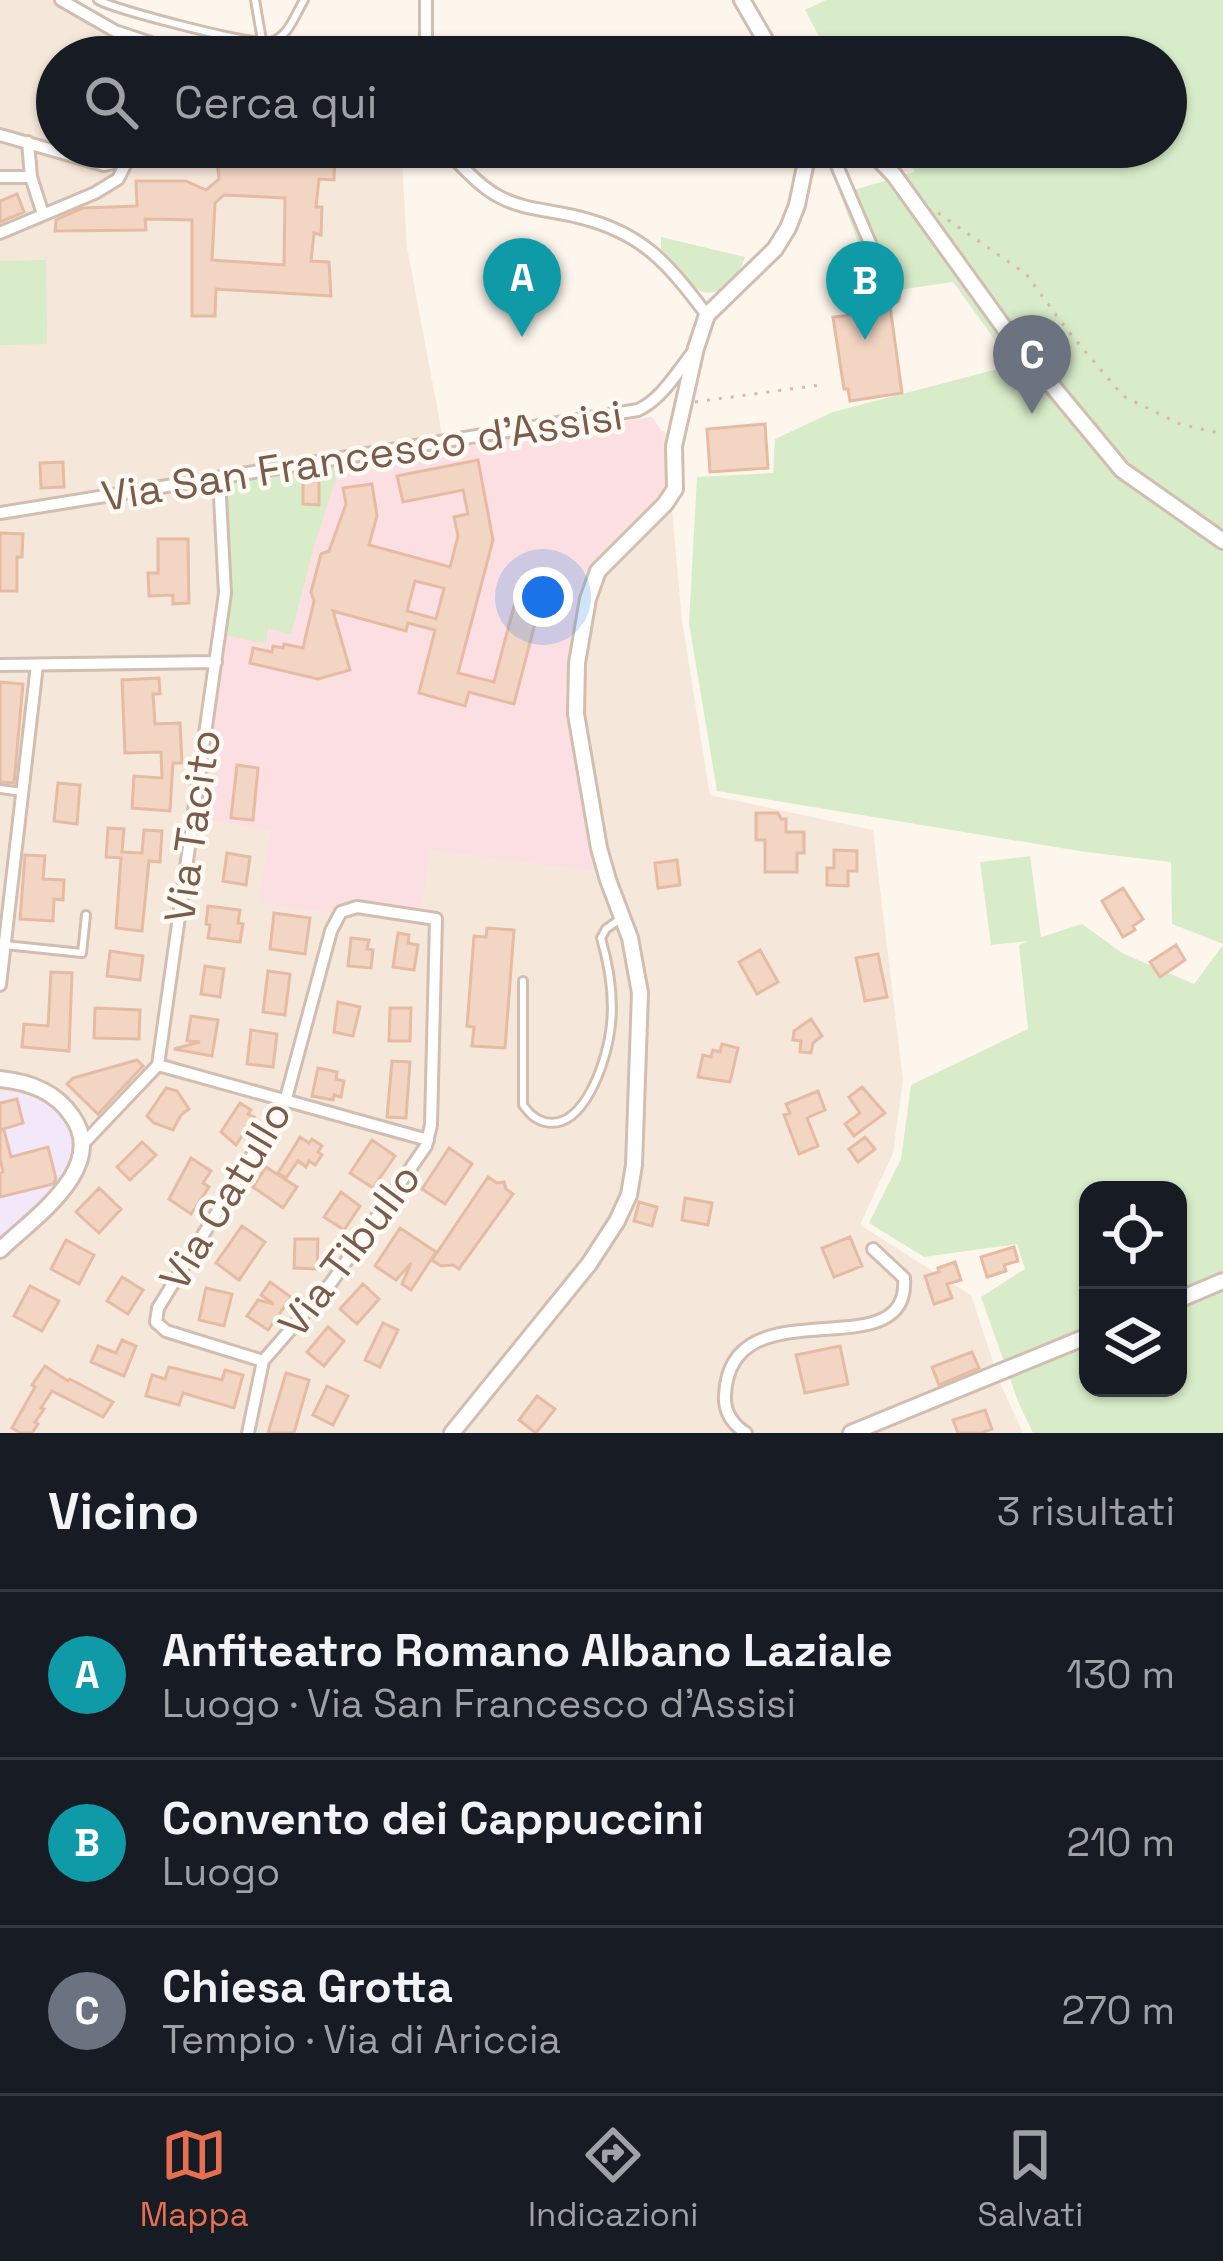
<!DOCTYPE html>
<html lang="it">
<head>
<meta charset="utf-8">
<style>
  :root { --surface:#171b24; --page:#242831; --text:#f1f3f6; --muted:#9ea1a6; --line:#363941; --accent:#e76f51 }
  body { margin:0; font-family:"Space Grotesk",sans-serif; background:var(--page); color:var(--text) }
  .controls { position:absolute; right:36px; bottom:36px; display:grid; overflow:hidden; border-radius:24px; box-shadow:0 3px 9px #0004 }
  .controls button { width:108px; height:108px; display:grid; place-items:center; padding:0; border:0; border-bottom:3px solid var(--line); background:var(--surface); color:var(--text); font:60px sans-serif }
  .you { position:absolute; left:543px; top:597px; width:42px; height:42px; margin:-30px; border:9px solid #fff; border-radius:50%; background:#1a73e8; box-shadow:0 0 0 18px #1a73e833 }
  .badge { display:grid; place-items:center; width:78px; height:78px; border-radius:50%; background:var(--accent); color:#fff; font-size:39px; font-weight:700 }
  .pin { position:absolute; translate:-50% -99px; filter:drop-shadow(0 3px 6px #0008) }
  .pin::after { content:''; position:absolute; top:63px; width:42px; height:36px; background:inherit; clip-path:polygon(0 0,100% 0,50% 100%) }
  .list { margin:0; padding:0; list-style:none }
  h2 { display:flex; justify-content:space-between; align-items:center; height:156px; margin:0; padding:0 48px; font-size:51px }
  h2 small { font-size:39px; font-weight:400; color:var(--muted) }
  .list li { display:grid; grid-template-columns:78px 1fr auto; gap:36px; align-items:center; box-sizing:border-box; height:168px; padding:0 48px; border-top:3px solid var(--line) }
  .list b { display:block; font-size:45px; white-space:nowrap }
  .list p { margin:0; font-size:39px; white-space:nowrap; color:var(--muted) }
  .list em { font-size:39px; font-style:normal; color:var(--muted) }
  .icon { flex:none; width:66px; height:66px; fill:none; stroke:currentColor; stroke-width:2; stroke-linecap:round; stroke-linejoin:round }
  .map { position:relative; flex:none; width:1223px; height:1433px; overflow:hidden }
  .search { position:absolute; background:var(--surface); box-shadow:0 3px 9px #0004; left:36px; right:36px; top:36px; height:132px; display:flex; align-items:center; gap:30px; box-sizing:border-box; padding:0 42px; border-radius:66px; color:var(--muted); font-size:45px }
  .sheet { height:660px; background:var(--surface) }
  nav { display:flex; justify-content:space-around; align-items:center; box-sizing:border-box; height:168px; border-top:3px solid var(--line); background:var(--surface); font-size:33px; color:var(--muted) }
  nav a { display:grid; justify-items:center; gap:6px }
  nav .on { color:var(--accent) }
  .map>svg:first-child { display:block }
</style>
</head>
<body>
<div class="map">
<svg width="1223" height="1433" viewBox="0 0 1223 1433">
  <rect width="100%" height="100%" fill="#fdf6ec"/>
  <!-- residential -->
  <path fill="#f5e8da" d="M0,0H74L111,24L204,57H57V147H401L407,247L446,455L665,431L682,621L710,795L873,830L903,1080L893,1153L860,1225L971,1295L1000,1383L1023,1433H0Z"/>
  <!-- education -->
  <path fill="#f3e8fa" d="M0,1092L29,1093L47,1100L68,1116L80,1150L64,1180L0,1238Z"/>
  <!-- medical -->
  <path fill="#fbdfe3" d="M652,417L663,433L664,486L661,493L602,550L585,572L578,595L565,682L567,713L597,871L429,850L422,908L351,898L344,900L329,913L259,902L271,830L198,819L229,595L225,481Z"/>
  <!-- green -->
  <path fill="#d8ecc9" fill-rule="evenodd" d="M826,0H1223V944L1172,924L1171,862L1085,852L717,791L689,623L697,477L773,473L775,439L833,412L1013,365L953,282L877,293L840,194L915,172L897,147H1166V57H830L805,10Z
    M661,237L745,257C739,277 716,305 694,287C683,278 671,260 661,249Z
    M46,260L47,344L0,345V261Z
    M340,466L315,543L291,634L268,628L266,644L225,635L231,595L227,482Z
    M1030,856L1041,937L1082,924L1124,954L1194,984L1223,945V1433H1033L1019,1404L981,1297L1025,1269L1017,1244L924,1257L869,1223L901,1159L911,1085L1028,1029L1019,945L1029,941L991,945L980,862ZM1088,1190H1178V1388H1088Z"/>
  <!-- building -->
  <path fill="#f3d5c3" stroke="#e6bba3" stroke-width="3" fill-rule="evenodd" d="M218,147L261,150V147H274L278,154L313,157L314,148L335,150L334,180L319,179L316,207H322L321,235L314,233L311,261L329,262L331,296L216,289L215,316H192V220L145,219L146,230L55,231L56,220L83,208L137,206L136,181H186L206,190L219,179L217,160ZM224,195L285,198L284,265L212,260L215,203Z
    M17,194L24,212L0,222V201Z
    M868,269L873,302L884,301L890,306L902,393L850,401L848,389H844L833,317L861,314L854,271Z
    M765,424L768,468L710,472L707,429Z
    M478,460L493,540L458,673L494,682L514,606L538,612L514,704L469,692L465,706L419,693L435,630L408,623L406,631L333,611L350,670L318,679L250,663L253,648L272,652L273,646L283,648L284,644L303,648L314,601L311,592L321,554L329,551L346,504L343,488L372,484L377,516L369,545L450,567L458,536L454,517L468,514L463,490L403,502L397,476ZM415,581L444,588L436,619L407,611Z
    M63,462L64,487L41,488L40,463Z
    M303,481H319V505L303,504Z
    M0,533L23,534L22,557H17V591H0Z
    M158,539H188L189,603L173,604V595L149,596L148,573H158Z
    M159,678L160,694H153L155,724L180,723L182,763H173L170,811L132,808L134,776L162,778L161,752L125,753L122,680Z
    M0,682L23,684L14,783L0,782Z
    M237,765L258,768L253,820L231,818Z
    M58,783L80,785L77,824L54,821Z
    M756,813H778L781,819H786V832H804V853H797V872H765V840H756Z
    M108,828L124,829L122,852L142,853L144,830L162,831L160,862L149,861L142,931L116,928L121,858L106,857Z
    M834,850L857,851V871H848V886L827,885V868H834Z
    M227,853L250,857L246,885L223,881Z
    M25,855L45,856L43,879L64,880L63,900L54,899L53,921L20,919Z
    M677,860L680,885L658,888L655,863Z
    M1123,888L1143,919L1133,926L1135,930L1123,937L1102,901Z
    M208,906L240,910L238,923L243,924L240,942L208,938L210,925L206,924Z
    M274,913L310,918L305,954L270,949Z
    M487,928L514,930L505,1048L472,1046L474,1027L467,1026L474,936L486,937Z
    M398,933L409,935L408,943L418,945L414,970L393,967Z
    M351,938L369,940L367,949L373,950L371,968L348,966Z
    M1176,945L1185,960L1160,977L1150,962Z
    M760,950L778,982L757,994L739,962Z
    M110,951L143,956L140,980L107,976Z
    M878,954L887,997L865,1001L856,958Z
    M205,966L224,969L220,997L201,994Z
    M268,971L290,974L285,1015L263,1012Z
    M51,972L72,973L69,1051L22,1047L24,1024L48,1026Z
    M338,1002L360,1007L353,1036L334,1032Z
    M95,1008L140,1010L139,1039L94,1038Z
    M390,1008H411L410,1041H389Z
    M191,1016L218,1020L212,1056L174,1049L200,1042L187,1041Z
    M811,1019L822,1036L813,1043L811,1053L800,1052L801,1041L793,1040L794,1031Z
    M251,1030L277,1034L273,1067L247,1064Z
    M722,1044L738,1048L730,1082L698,1077L703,1055L711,1057L713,1050L720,1052Z
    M137,1060L143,1066L98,1114L67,1084L73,1078Z
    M392,1061L410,1062L406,1118L387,1117Z
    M318,1068L337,1072L336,1079L344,1081L341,1097L334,1095L333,1100L312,1096Z
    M862,1087L885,1113L854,1136L845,1124L860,1113L849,1097Z
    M166,1088L177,1091L189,1109L181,1115L173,1130L154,1123L147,1116Z
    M818,1091L825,1110L807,1118L818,1146L799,1154L784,1115L790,1113L786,1104Z
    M17,1099L23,1123L0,1130V1103Z
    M240,1103L251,1110L248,1114L254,1117L236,1145L221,1132Z
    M0,1130H4L11,1157L48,1147L56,1179L53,1184L0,1197V1173L3,1172L0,1158Z
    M300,1137L309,1143L312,1139L322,1146L318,1152L322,1155L315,1165L309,1161L306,1167L298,1161L286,1178L278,1173Z
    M865,1137L875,1149L858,1162L849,1149Z
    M372,1140L395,1156L373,1188L350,1173Z
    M142,1142L156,1155L130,1180L117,1167Z
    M449,1148L472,1164L445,1204L422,1189Z
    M191,1158L211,1171L203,1183L209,1187L191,1214L169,1199Z
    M266,1167L297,1187L283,1208L253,1187Z
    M488,1177L497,1183L504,1182L506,1189L513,1194L459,1269L453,1265L441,1266L432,1260Z
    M99,1188L121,1209L99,1233L76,1212Z
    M341,1192L360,1206L344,1230L324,1217Z
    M685,1198L712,1203L708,1225L682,1220Z
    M639,1202L657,1207L652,1226L634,1221Z
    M242,1226L265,1242L239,1280L216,1263Z
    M400,1228L436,1252L411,1290L402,1284L411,1263L396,1280L375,1266Z
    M850,1237L862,1266L834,1277L822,1248Z
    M295,1239H318L317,1269L294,1268Z
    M66,1240L94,1255L79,1284L51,1269Z
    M1014,1247L1018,1261L1004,1265L1006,1271L987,1277L981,1257Z
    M955,1262L961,1280L947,1284L952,1298L934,1304L925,1276L939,1272L938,1268Z
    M122,1277L143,1290L128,1314L107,1301Z
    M270,1282L291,1297L268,1330L247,1316L258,1300L274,1304L261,1295Z
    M363,1284L379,1299L357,1324L340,1309Z
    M30,1286L59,1301L42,1331L14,1316Z
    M206,1288L232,1294L224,1326L199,1320Z
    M383,1323L398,1330L380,1367L365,1360Z
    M328,1327L344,1341L324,1366L307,1352Z
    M122,1340L136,1346L124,1376L91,1362L98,1346L116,1353Z
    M840,1346L848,1384L805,1393L796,1355Z
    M972,1352L979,1368L939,1385L932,1367Z
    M45,1366L68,1381L70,1379L113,1402L103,1417L52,1391L41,1408L44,1409L35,1422L38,1424L32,1433H20L12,1428L35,1387L32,1385Z
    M169,1367L222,1380L225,1370L243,1375L234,1408L183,1393L179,1405L146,1396L152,1375L165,1379Z
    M286,1373L309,1380L294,1433H268Z
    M327,1386L348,1396L333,1425L313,1415Z
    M537,1396L555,1409L536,1433L519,1420Z
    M985,1410L992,1429L982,1433H958L953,1420Z"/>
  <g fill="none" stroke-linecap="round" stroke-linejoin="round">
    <defs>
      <path id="service" d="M98,0C116,10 254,46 270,42C288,38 295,15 304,0
        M255,0L265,57
        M0,789L22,792
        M5,945L82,953L86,915
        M523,981V1105C529,1113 534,1119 545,1122C584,1131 606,1061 610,1032C615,1000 610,969 601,938L606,929L620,919"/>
      <path id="minor" d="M61,0L115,31L166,48L209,57
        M426,57V0
        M0,135L104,165L126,160
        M28,142L31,177L43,214
        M442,147C460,163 476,184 498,196C523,210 551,210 578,217C644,233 668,264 707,315
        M829,147L893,297
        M0,177H31
        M0,233L95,193L118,179L134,147
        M0,513L638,410C662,399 677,372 694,351
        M0,665L216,662
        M357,907L436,919L431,1125L426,1146L331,1283L263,1361L166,1331L156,1322L158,1308L285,1102L331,931L341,912Z
        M0,985L37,665
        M158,1065L428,1140
        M83,1144L158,1065L225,593L219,478
        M248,1433L263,1361
        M746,1433C732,1424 724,1412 725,1395C730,1281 911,1373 904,1278L873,1249"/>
      <path id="tertiary" d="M742,0L775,57
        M867,147L894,175L1005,329L1122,470L1223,541
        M0,1079C29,1082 55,1091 72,1116C109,1168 33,1218 0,1250
        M1178,1300L1223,1281
        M452,1433L589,1264L617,1221L629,1195L634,1165L640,993L630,938L608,880L599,848L576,714L577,663L588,599L598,571L665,504L675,489L674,446L696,348L707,315L775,249L788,228L797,205L809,147
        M851,1433L1088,1336"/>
    </defs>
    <!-- service casing -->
    <use href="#service" stroke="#d1beb0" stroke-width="12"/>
    <!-- minor casing -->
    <use href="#minor" stroke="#d1beb0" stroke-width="16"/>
    <!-- tertiary casing -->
    <use href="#tertiary" stroke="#d1beb0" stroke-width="20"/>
    <!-- path -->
    <path stroke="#d9b8a5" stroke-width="3" stroke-dasharray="3 9" stroke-linecap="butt" d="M140,160L204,161
      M938,213L1026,274L1068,331L1123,396L1180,424L1223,434
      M695,402L820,385"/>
    <!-- service -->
    <use href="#service" stroke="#fff" stroke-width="6"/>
    <!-- minor -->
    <use href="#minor" stroke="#fff" stroke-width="10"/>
    <!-- tertiary -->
    <use href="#tertiary" stroke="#fff" stroke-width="14"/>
  </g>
  <g text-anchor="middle" stroke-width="9" stroke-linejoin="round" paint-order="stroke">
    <!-- street labels -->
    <g font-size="42" fill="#7a5c4d" stroke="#fffaf3">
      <text transform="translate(362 455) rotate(-9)" y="15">Via San Francesco d'Assisi</text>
      <text transform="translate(192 826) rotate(-82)" y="15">Via Tacito</text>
      <text transform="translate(225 1195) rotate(-59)" y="15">Via Catullo</text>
      <text transform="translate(349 1250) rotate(-53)" y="15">Via Tibullo</text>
    </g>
  </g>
</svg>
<div class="controls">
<button><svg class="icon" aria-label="locate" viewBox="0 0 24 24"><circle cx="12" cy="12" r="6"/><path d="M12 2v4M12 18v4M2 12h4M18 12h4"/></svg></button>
<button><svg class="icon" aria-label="layers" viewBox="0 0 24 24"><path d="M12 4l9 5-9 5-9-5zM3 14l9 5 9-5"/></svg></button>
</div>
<div class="you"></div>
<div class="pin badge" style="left:522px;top:337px;background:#0f9aa8">A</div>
<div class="pin badge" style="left:865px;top:340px;background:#0f9aa8">B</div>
<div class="pin badge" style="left:1032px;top:414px;background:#6b7280">C</div>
<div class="search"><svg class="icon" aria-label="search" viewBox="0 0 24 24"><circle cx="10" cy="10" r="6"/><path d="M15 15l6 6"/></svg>Cerca qui</div>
</div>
<section class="sheet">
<h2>Vicino<small>3 risultati</small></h2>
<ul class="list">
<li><span class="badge" style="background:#0f9aa8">A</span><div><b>Anfiteatro Romano Albano Laziale</b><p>Luogo · Via San Francesco d'Assisi</p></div><em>130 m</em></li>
<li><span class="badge" style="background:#0f9aa8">B</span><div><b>Convento dei Cappuccini</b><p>Luogo</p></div><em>210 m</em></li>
<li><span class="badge" style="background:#6b7280">C</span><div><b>Chiesa Grotta</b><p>Tempio · Via di Ariccia</p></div><em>270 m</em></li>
</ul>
</section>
<nav>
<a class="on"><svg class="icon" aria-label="map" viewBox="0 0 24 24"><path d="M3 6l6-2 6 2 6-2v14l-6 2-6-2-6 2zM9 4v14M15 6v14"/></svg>Mappa</a>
<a><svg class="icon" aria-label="directions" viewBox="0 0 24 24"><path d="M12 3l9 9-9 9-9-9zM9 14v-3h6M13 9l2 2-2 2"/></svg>Indicazioni</a>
<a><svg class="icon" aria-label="saved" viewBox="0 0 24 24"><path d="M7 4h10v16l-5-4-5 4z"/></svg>Salvati</a>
</nav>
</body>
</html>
